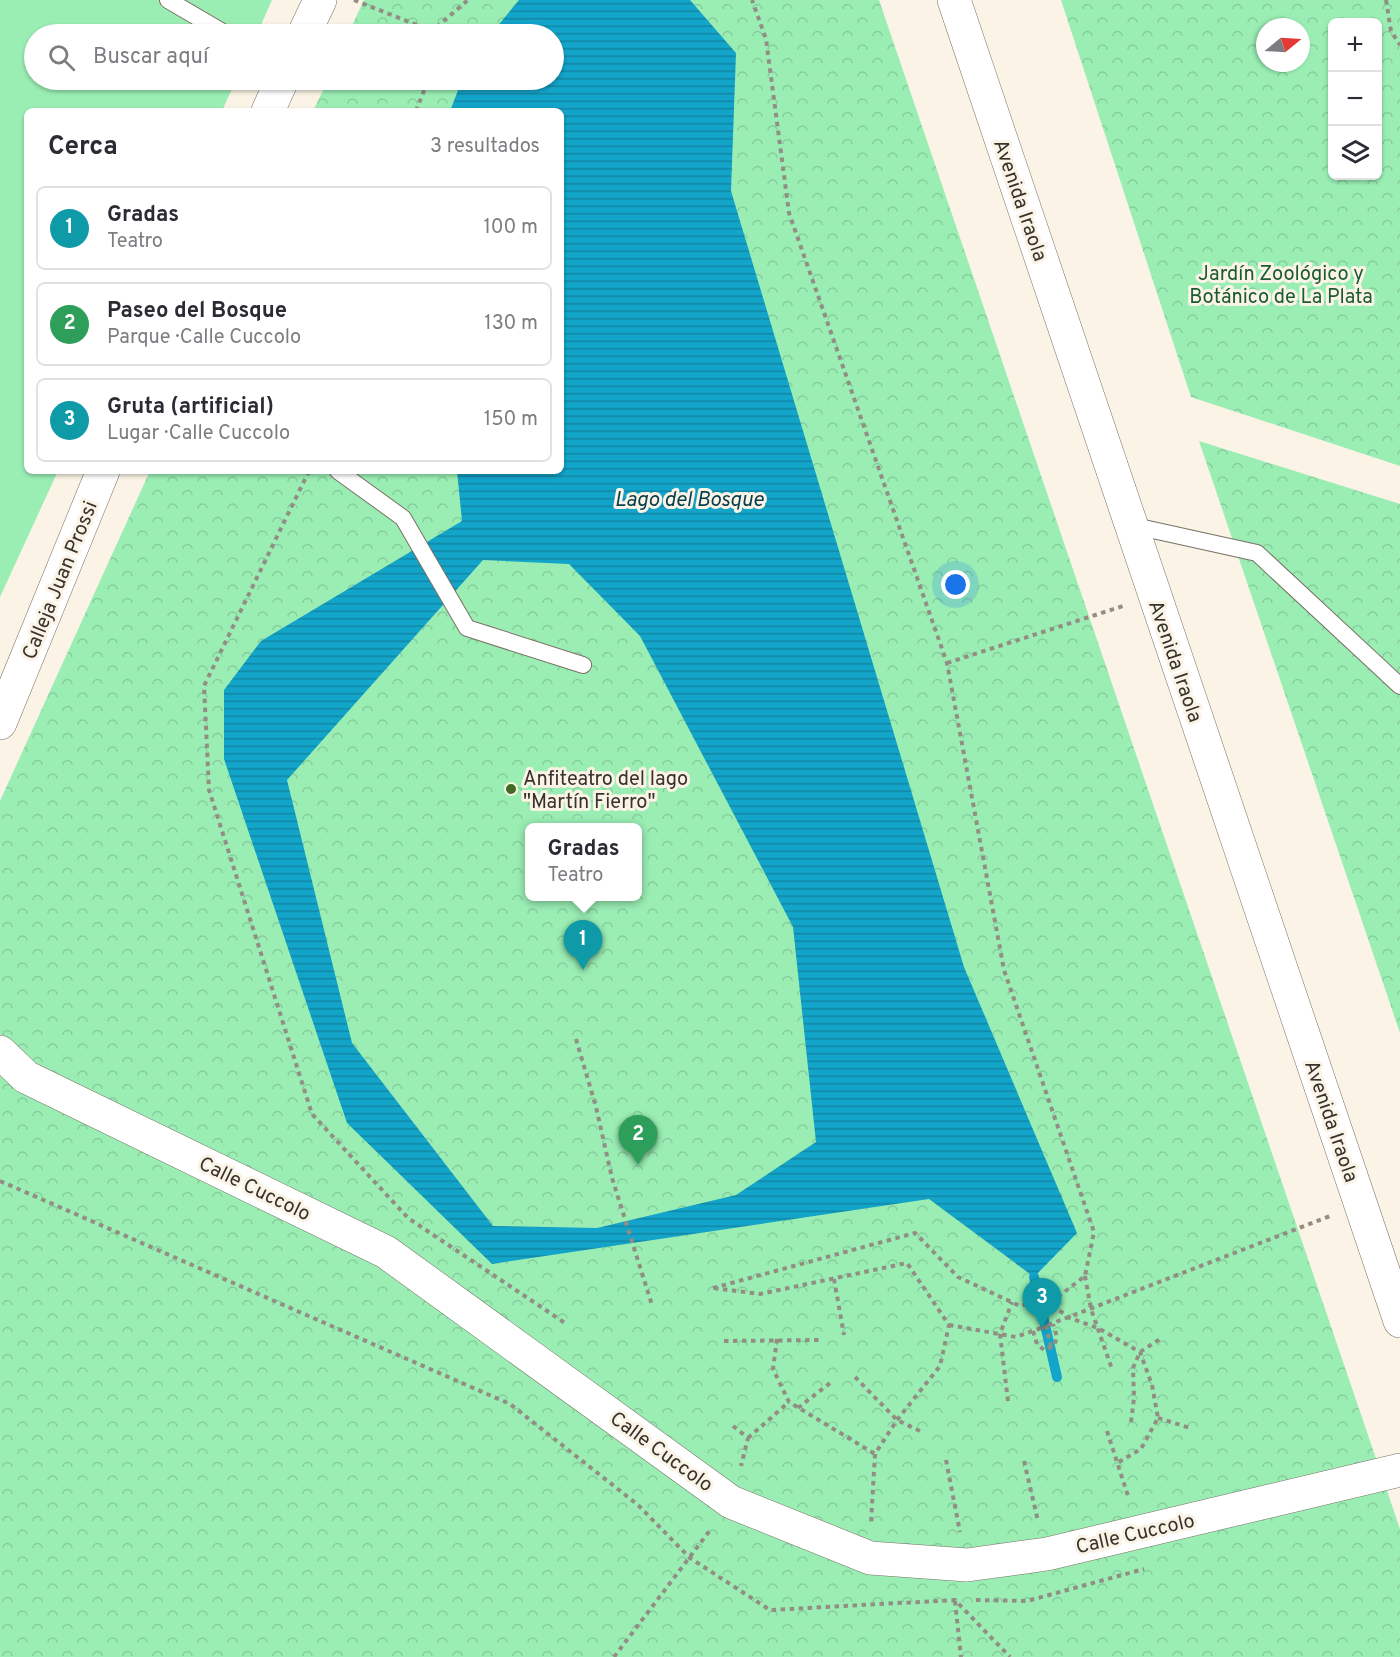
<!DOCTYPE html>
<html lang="es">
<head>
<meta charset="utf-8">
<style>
  :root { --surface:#fff; --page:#f2f2f3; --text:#2b2b33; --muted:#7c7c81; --line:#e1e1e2; --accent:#436923 }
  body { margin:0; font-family:Overpass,sans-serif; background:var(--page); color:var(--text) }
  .controls { position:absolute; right:18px; top:18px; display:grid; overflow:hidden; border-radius:9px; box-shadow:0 2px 4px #0004 }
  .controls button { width:54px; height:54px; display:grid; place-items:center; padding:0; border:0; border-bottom:2px solid var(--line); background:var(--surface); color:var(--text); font:30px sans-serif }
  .compass { position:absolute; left:1256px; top:18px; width:54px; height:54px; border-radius:50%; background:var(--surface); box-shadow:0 2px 4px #0004; rotate:72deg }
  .you { position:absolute; left:956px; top:585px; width:21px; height:21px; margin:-15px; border:4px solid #fff; border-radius:50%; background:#1a73e8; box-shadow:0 0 0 9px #1a73e833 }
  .badge { display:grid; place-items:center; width:39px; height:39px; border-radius:50%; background:var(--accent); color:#fff; font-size:20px; font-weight:700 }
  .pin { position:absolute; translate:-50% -50px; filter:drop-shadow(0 2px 3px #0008) }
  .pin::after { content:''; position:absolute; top:32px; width:21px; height:18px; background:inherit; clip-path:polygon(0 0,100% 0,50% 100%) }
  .popup { position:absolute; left:525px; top:823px; width:117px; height:78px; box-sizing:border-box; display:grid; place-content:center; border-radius:9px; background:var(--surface); filter:drop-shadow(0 2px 4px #0005); font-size:20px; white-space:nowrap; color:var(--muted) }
  .popup b { font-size:22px; color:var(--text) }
  .popup::after { content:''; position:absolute; left:50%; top:100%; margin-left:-12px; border:12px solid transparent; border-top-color:var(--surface) }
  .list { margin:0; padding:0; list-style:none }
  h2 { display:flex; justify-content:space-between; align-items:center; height:78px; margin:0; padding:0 24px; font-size:26px }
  h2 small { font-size:20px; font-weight:400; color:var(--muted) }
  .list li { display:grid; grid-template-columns:39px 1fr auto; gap:18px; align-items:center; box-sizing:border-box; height:84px; margin:0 12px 12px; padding:0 12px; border:2px solid var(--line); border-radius:9px }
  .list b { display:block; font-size:22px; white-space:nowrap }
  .list p { margin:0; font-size:20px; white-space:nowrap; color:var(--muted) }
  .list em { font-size:20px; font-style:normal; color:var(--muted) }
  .icon { flex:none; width:33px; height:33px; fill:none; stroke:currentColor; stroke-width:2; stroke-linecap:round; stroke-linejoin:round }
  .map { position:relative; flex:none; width:1400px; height:1657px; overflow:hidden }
  .search { position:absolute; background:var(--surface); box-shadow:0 2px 4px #0004; left:24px; top:24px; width:540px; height:66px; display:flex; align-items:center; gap:15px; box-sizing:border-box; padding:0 21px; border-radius:33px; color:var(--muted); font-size:22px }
  .panel { position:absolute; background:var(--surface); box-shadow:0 2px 4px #0004; left:24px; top:108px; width:540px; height:366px; border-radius:9px }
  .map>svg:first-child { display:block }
</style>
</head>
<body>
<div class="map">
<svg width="1400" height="1657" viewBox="0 0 1400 1657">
  <defs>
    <pattern id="forest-crowns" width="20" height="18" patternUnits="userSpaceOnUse" patternTransform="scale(1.5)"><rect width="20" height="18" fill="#9aeeb4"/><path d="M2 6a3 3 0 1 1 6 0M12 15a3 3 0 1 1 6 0" fill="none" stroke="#85cd9b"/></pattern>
    <pattern id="water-rules" width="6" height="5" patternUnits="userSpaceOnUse" patternTransform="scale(1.5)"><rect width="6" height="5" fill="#13a4ca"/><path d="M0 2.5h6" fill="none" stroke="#1286a4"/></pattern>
  </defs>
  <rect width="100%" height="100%" fill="#fbf3e5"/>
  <!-- forest -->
  <path fill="url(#forest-crowns)" fill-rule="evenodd" d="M364,0H879L1400,1529V1657H0V801L150,471H561V111H313L328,80H554V34H348ZM529,828H637V896H529Z
    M1061,0H1400V466L1191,397ZM1378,22V176H1332V22ZM1265,27H1301V63H1265Z
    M1199,441L1400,504V1033Z"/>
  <!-- pitch -->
  <path fill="#9aeeb4" d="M0,0H272L257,34H34V80H236L222,111H27V471H58L0,597Z"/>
  <!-- water -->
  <path fill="url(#water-rules)" fill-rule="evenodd" d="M519,0H690L736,53L731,191L964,967L1077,1233L1034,1277L929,1199L492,1264L347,1123L224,759V690L261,641L462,521L457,471H561V111H450L462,80H554V34H491ZM483,560L569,564L640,636L793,927L816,1142L736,1195L597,1228L493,1226L352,1043L287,780Z"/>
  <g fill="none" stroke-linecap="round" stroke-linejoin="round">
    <!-- stream -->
    <path stroke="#13a4ca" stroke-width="10" d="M1034,1277L1057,1377"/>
    <defs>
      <path id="service" d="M168,0L226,34
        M338,471L403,518L467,628L583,665
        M1130,525L1257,553L1400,686"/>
      <path id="minor" d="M954,0L1400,1321
        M304,34L320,0
        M268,111L282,80
        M0,723L103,471
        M0,1052L26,1077L386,1252L731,1502L870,1558L967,1565L1047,1554L1400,1470"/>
    </defs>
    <!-- service casing -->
    <use href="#service" stroke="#787165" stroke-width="18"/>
    <!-- minor casing -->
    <use href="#minor" stroke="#787165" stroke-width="34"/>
    <!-- path -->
    <path stroke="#938e84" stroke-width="4" stroke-dasharray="4.5 4.5" stroke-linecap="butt" d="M354,0L432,31
      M1386,0L1391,31L1400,45
      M432,34V31L468,0
      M416,111L425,88L426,80
      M309,471L204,686L209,790L312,1114L408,1218L565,1323
      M947,663L1123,606
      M576,1039L596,1107L612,1178L652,1305
      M0,1181L510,1404L638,1505L690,1558L770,1610L955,1600L1010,1657
      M1085,1276L1091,1309L1112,1369
      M834,1279L844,1335
      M713,1288L915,1233L958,1277L1020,1306L1059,1296L1085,1276L1094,1232L1004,970L947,663L789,213L766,39L752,0
      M714,1288L760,1294L907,1263L949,1325L940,1366L897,1420L875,1454L871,1522
      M949,1325L1016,1337L1041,1328
      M1048,1325L1330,1216
      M1033,1331L1037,1344L1044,1350L1054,1346L1057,1337L1053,1324
      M777,1339L773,1369L789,1402L875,1454
      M724,1341L821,1340
      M1051,1347L1041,1305L1056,1308L1070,1318L1098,1328L1140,1352L1152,1385L1158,1418L1141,1449L1117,1463
      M855,1377L897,1420L922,1432
      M1008,1401L1000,1334L1012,1302
      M798,1408L830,1383
      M1158,1418L1190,1428
      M1131,1422L1134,1398L1133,1368L1140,1352L1160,1339
      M733,1426L748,1438L741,1466
      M1107,1431L1129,1499
      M748,1438L789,1402
      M946,1460L960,1532
      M1024,1461L1038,1521
      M976,1600L1027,1601L1144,1569
      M955,1601L961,1657
      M614,1657L711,1529"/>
    <!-- service -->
    <use href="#service" stroke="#fff" stroke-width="16"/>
    <!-- minor -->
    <use href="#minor" stroke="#fff" stroke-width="33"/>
    <!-- path-bridge -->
    <path stroke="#938e84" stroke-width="4" stroke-dasharray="4.5 4.5" stroke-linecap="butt" d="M1041,1328L1048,1325"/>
  </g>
  <!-- markers -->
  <circle fill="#436923" stroke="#fbf3e5" stroke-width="2" cx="511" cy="789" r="6"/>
  <g text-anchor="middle" stroke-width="6" stroke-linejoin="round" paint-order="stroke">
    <!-- street labels -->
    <g font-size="20" fill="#36332d" stroke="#fbf3e5">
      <text transform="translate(1021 200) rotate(71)" y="7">Avenida Iraola</text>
      <text transform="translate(59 580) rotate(-68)" y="7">Calleja Juan Prossi</text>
      <text transform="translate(1176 661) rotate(71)" y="7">Avenida Iraola</text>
      <text transform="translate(1332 1121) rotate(71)" y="7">Avenida Iraola</text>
      <text transform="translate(255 1188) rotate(26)" y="7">Calle Cuccolo</text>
      <text transform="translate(662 1451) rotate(36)" y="7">Calle Cuccolo</text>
      <text transform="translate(1135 1533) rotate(-13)" y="7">Calle Cuccolo</text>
    </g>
    <!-- park labels -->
    <g font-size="20" fill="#1a5b34" stroke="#fbf3e5">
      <text x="1281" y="280">Jardín Zoológico y<tspan x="1281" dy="23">Botánico de La Plata</tspan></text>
    </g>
    <!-- poi labels -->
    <g font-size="20" fill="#36332d" stroke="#fbf3e5" text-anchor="start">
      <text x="523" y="785">Anfiteatro del lago<tspan x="523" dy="23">"Martín Fierro"</tspan></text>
    </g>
    <!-- water labels -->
    <g font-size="21" font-style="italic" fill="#053e4e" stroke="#fbf3e5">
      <text x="689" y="506">Lago del Bosque</text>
    </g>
  </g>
</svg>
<div class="controls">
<button>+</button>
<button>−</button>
<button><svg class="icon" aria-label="layers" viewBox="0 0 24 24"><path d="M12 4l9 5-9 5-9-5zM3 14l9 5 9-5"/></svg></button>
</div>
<svg class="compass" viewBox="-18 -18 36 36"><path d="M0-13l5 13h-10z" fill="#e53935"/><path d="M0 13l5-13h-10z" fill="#7c7c81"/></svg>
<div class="you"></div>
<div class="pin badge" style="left:583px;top:970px;background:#0f9aa8">1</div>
<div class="popup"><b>Gradas</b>Teatro</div>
<div class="pin badge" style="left:638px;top:1165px;background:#2e9e5b">2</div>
<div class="pin badge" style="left:1042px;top:1328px;background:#0f9aa8">3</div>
<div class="search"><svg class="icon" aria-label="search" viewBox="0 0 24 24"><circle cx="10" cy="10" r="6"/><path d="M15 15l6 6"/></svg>Buscar aquí</div>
<section class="panel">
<h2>Cerca<small>3 resultados</small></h2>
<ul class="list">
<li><span class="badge" style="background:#0f9aa8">1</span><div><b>Gradas</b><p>Teatro</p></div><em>100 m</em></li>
<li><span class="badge" style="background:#2e9e5b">2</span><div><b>Paseo del Bosque</b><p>Parque · Calle Cuccolo</p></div><em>130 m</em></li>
<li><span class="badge" style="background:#0f9aa8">3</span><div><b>Gruta (artificial)</b><p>Lugar · Calle Cuccolo</p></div><em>150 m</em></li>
</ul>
</section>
</div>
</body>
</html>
